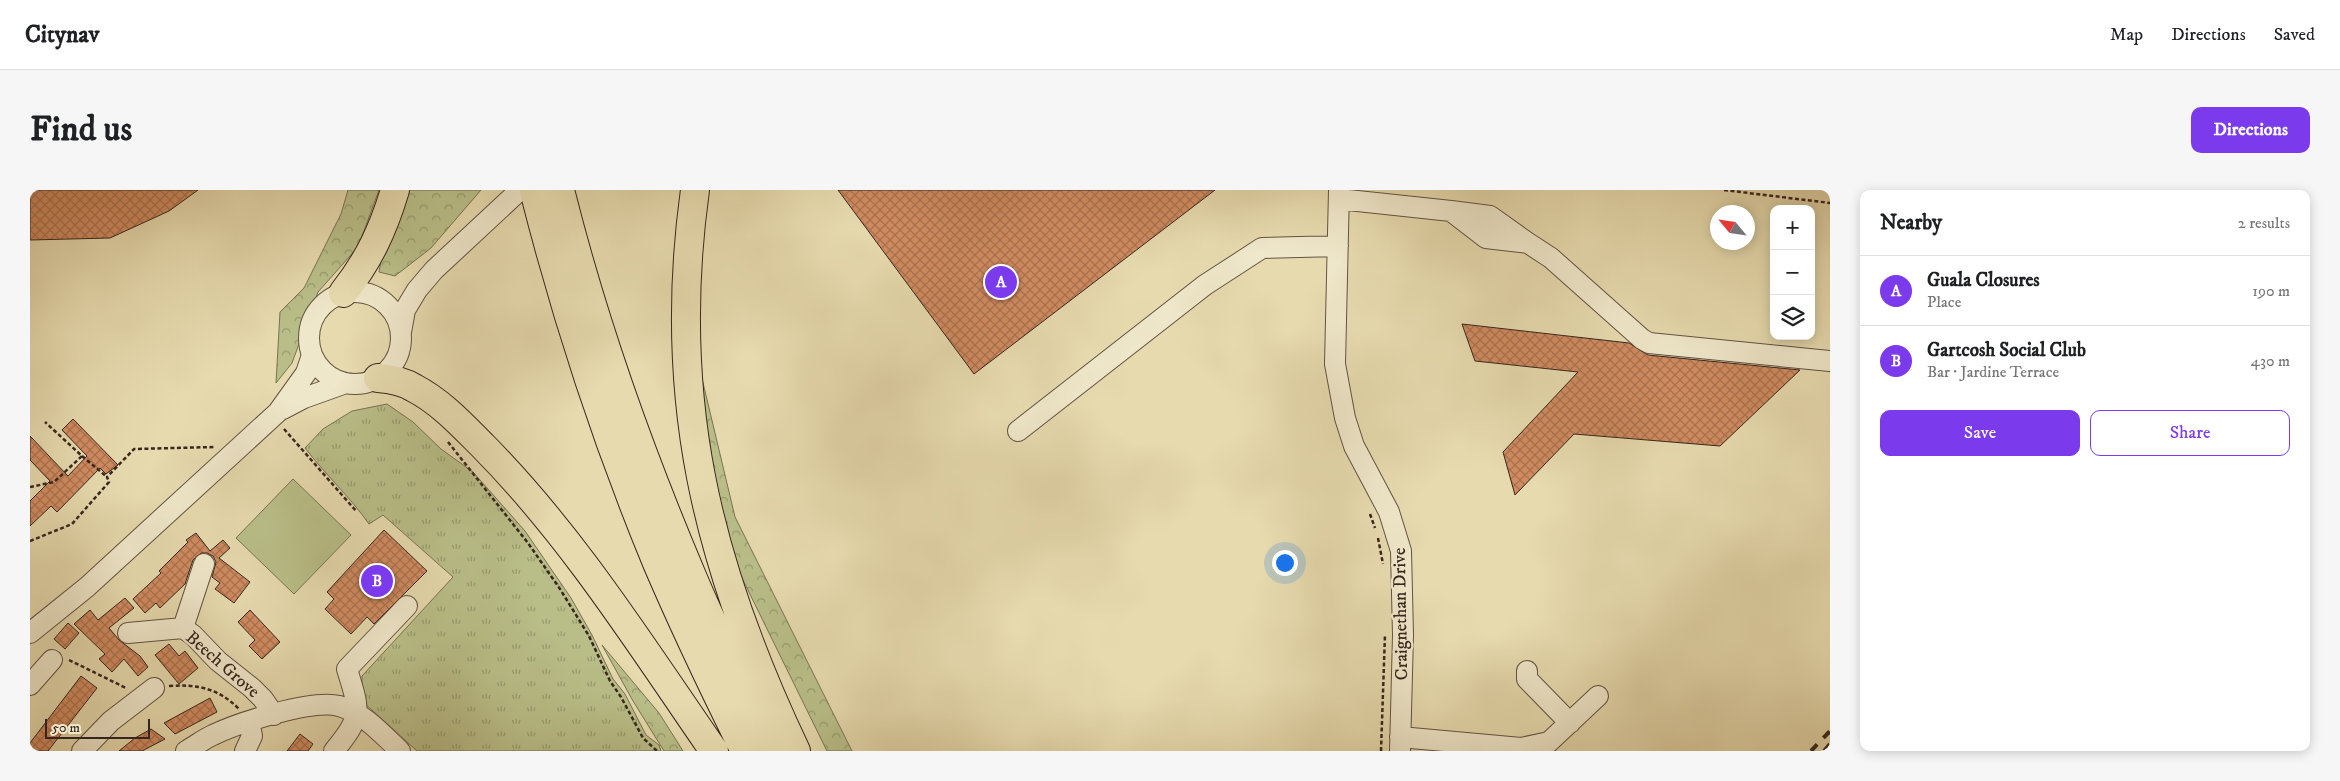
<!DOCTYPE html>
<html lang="en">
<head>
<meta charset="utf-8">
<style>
  :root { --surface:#fff; --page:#f6f6f6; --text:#202124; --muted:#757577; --line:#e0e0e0; --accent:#7c3aed }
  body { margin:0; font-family:"IM FELL DW Pica",serif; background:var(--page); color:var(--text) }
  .controls { position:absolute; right:15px; top:15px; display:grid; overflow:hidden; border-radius:10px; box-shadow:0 2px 12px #0003 }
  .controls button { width:45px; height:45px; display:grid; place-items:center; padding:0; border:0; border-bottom:1px solid var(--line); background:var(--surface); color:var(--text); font:25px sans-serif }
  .compass { position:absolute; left:1680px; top:15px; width:45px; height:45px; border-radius:50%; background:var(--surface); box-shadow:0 2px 12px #0003; rotate:299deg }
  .scale { position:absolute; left:15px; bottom:12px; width:105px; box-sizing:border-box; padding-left:5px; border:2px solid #37261f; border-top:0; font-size:14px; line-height:18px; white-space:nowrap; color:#37261f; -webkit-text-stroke:4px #efe7ca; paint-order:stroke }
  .you { position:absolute; left:1254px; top:372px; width:18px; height:18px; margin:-12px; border:4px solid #fff; border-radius:50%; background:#1a73e8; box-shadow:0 0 0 8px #1a73e833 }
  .badge { display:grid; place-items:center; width:32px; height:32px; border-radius:50%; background:var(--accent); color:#fff; font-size:16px; font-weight:700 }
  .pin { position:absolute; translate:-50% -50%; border:2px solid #fff; box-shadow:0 1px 5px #0006 }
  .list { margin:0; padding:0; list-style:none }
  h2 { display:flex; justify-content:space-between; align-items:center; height:65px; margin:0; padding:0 20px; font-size:21px }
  h2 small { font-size:16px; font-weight:400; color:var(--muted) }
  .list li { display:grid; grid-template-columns:32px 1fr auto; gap:15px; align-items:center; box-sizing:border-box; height:70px; padding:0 20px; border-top:1px solid var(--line) }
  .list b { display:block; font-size:19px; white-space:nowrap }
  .list p { margin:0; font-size:16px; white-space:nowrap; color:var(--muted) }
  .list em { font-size:16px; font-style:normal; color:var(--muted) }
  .actions { display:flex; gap:10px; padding:15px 20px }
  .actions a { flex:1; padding:11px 0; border:1px solid var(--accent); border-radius:10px; text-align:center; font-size:18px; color:var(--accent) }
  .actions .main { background:var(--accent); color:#fff }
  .icon { flex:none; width:28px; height:28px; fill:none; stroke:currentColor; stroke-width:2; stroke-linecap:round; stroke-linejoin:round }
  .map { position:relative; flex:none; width:1800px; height:561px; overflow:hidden; border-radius:10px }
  header { display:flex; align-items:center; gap:30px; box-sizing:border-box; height:70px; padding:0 25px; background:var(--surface); border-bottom:1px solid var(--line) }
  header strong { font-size:24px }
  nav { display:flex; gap:28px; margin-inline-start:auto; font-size:18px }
  .intro { display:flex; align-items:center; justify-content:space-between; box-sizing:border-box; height:120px; padding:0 30px }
  h1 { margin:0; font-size:35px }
  .button { padding:12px 22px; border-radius:10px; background:var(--accent); color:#fff; font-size:18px; font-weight:700 }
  main { display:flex; gap:30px; padding:0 30px }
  aside { flex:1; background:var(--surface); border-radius:10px; box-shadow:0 2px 12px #0003 }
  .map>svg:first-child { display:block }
</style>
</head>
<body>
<header>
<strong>Citynav</strong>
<nav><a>Map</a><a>Directions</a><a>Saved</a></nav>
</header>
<div class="intro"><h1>Find us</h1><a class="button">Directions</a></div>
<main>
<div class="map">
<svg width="1800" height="561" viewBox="0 0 1800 561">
  <defs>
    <pattern id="grass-tufts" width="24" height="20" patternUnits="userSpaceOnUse" patternTransform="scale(1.25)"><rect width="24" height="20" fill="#b9be88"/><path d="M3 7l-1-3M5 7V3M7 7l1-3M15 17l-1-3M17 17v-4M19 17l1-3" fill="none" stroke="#979a6f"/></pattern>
    <pattern id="forest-crowns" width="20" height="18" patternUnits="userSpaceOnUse" patternTransform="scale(1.25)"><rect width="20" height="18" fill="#b9be88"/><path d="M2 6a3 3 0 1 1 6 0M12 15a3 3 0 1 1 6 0" fill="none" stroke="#979a6f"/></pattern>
    <pattern id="building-cross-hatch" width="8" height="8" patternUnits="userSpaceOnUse" patternTransform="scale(1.25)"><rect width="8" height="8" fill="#d08b60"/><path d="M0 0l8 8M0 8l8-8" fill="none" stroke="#aa714f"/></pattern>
  </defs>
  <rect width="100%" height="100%" fill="#e6daae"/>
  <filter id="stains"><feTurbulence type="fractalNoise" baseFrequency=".004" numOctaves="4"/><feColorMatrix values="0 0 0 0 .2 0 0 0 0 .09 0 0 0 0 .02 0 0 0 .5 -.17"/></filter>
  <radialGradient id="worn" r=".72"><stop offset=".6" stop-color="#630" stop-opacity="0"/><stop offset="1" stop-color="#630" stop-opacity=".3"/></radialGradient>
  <!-- grass -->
  <path fill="url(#grass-tufts)" stroke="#787254" d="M357,214L383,232L411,259L443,282L495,341L541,408L562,445L583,489L595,504L616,545L629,555L631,561H387L332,511V486L423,387L353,325L339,334C320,307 295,284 275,258L293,239L322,221Z"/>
  <!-- forest -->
  <path fill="url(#forest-crowns)" stroke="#787254" d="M318,0H349L328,57L288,102L262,173L246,193L250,122L274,98L311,24Z
    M372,0H451L401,58L365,86L349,82L352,66Z
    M669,176L705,327L822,561H797L711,386L665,241Z
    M572,455L629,523L653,561H634L603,511Z"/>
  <!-- pitch -->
  <path fill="#b9be88" stroke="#787254" d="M263,289L321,345L264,404L206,348Z"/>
  <!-- building -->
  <path fill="url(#building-cross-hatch)" stroke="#37261f" d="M0,0H168L139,21L80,48L0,50Z
    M808,0H1185L944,184Z
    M1432,134L1599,153L1618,165L1770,180L1690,256L1544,244L1485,305L1473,262L1548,182L1445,171Z
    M43,229L88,275L76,284L70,278L27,322L21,316L0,336V311L20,291L0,270V246L38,286L57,266L32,240Z
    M354,340L397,381L344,434L337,427L321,444L295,419L304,409L297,402Z
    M166,343L180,361L193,350L200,358L189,368L220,392L204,413L185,399L190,393L182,387L186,372L183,366L177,363H171L163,370L155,394L130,418L126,413L115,423L103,409L131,383L129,381L158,352L156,350Z
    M95,408L104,418L79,438L89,450L110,466L118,477L108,486L94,469L82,482L69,469L75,464L44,434L60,420L68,430Z
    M220,420L250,452L232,469L219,456L225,450L208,432Z
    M38,433L49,443L35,459L24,449Z
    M139,454L149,466L155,461L168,478L149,494L125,465Z
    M51,486L67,498L18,561H0V553Z
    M180,508L187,522L145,544L134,533Z
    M121,539L135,549L112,561H89L105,548Z
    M270,544L283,554L278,561H257Z"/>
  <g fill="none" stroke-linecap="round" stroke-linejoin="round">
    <defs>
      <path id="minor" d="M1309,0L1305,174L1315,228L1324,256L1359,322L1371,361L1373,445L1370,561
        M1309,9L1421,21
        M1421,21L1460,26L1498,53L1456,48Z
        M1498,53L1521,68L1612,149L1619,153L1800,171
        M279 148a46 46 0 1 1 92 0a46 46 0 1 1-92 0Z
        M371,142L375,120L387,100L404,80L490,0
        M253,219L274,208L316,193
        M988,241L1175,95L1232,58L1308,56
        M153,438L174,374
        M0,443L57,397L248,222L276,183L282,165
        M98,443L153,438L163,445L188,471L222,498L233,509L244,525
        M1497,481V489L1540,533
        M0,495L22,470
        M1370,547L1491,558L1519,552L1568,506
        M52,561L81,531L124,498
        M156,561C165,556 174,549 183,545C208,533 282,509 309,516C333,522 353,545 370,561
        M215,561L222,546L219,531
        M304,561C333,525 330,522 317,479L377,416"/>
      <path id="highway" d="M504,0C536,127 577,252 627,373C654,436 684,499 715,561
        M530,0C563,132 609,261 662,386C687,446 716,503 744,561
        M665,0C636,207 677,374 766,561
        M313,103C339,70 353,40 365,0
        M348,188C361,189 373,191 384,198C411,212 432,235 453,256C543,347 612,457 684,561"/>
    </defs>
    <!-- minor casing -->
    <use href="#minor" stroke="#635343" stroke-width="22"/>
    <!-- highway casing -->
    <use href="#highway" stroke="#37261f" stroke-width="30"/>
    <!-- path -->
    <path stroke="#37261f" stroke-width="2.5" stroke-dasharray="4 2.5" stroke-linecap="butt" d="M1694,0L1800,13
      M254,239L327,322
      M418,252L498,353L530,399L559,446L580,491L591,507L613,548L627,561
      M52,266L77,287
      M0,297L24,292L52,266L15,232
      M1340,324L1345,338
      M1348,348L1353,374
      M0,351L42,334L79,292L77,287L104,259L185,257
      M39,470L96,498
      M139,496C167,494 188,498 209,519
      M1351,561L1355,444"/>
    <!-- minor -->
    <use href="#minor" stroke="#efe7ca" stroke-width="20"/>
    <!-- highway -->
    <use href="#highway" stroke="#e6daae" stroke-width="28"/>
    <!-- rail -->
    <path stroke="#37261f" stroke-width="4" stroke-dasharray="9 9" stroke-linecap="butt" d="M1781,561L1800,541
      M1794,561L1800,554"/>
  </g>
  <g text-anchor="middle" stroke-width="4.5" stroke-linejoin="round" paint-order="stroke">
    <!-- street labels -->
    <g font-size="18" fill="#37261f" stroke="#efe7ca">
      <text transform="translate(1370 424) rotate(-91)" y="6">Craignethan Drive</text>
      <text transform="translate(193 474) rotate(41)" y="6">Beech Grove</text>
    </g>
  </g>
  <rect width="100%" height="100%" filter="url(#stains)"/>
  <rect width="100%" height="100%" fill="url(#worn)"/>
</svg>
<div class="controls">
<button>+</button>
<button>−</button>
<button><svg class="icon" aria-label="layers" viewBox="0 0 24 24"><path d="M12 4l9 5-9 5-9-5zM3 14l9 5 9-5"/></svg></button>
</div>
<svg class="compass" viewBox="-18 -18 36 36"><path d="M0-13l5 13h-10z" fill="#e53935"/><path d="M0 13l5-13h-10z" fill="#757577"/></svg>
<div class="scale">50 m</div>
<div class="you"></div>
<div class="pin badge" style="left:971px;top:92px">A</div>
<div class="pin badge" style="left:347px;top:391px">B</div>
</div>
<aside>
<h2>Nearby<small>2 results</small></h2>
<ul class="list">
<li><span class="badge">A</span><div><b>Guala Closures</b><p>Place</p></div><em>190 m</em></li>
<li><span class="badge">B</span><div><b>Gartcosh Social Club</b><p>Bar · Jardine Terrace</p></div><em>430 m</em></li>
</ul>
<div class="actions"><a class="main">Save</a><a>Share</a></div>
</aside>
</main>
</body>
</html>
